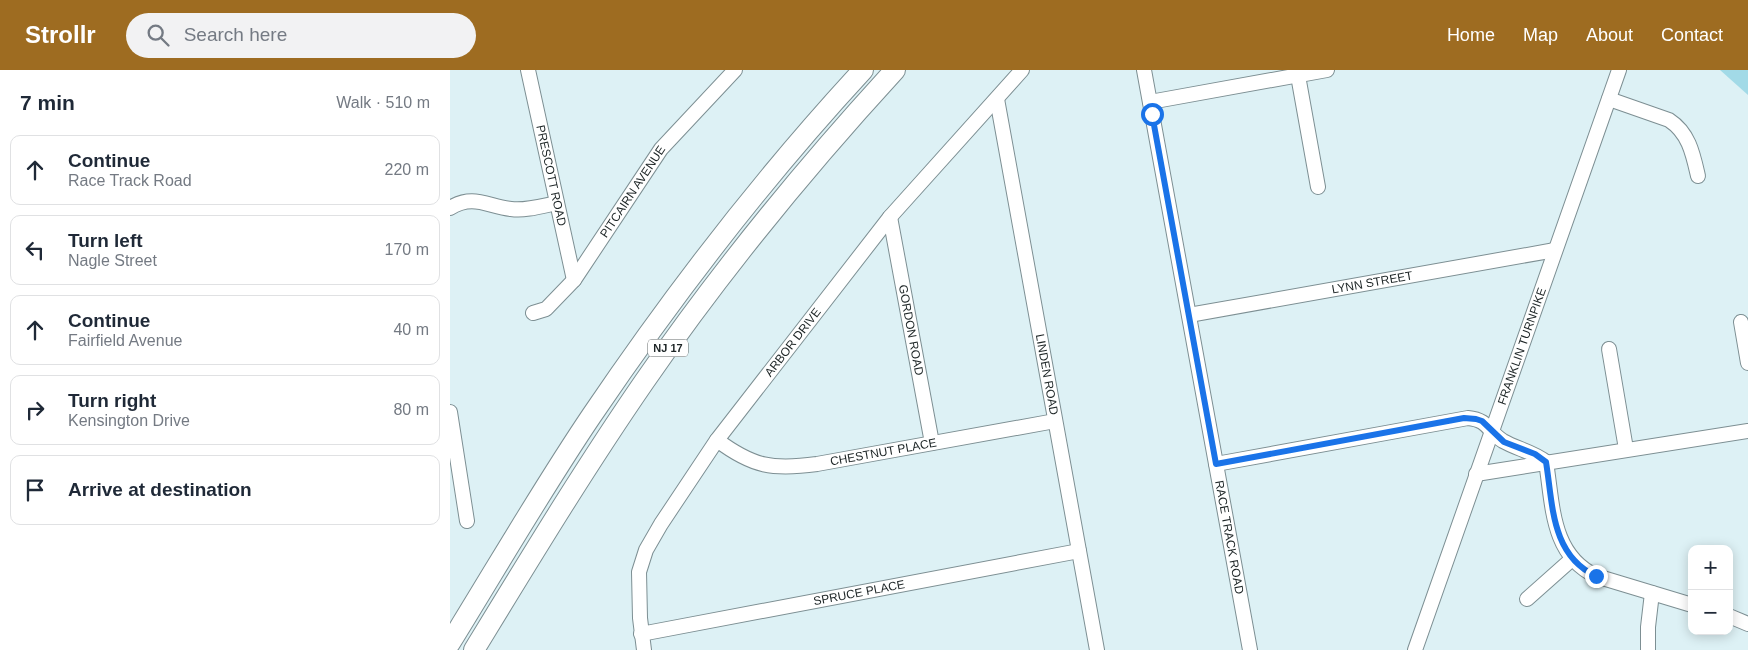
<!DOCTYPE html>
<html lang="en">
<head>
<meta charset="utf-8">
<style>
  :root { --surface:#fff; --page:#f2f2f3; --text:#1f2937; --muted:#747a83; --line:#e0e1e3; --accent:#9e6c21 }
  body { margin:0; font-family:Arial,sans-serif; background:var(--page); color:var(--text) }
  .controls { position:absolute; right:15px; bottom:15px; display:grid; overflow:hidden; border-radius:10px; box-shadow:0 2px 12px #0003 }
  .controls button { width:45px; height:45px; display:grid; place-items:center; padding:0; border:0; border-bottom:1px solid var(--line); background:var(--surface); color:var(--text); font:25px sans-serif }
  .stop { position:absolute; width:15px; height:15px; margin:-11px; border:4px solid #1a73e8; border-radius:50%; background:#fff }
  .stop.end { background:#1a73e8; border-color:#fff; box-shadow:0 1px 5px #0008 }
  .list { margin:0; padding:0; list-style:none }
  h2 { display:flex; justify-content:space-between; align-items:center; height:65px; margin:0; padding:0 20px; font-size:21px }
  h2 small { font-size:16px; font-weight:400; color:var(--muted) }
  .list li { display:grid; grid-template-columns:32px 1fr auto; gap:15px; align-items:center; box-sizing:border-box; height:70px; margin:0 10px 10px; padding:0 10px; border:1px solid var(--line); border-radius:10px }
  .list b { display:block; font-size:19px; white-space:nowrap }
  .list p { margin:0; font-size:16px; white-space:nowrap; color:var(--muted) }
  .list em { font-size:16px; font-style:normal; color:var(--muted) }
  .icon { flex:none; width:28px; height:28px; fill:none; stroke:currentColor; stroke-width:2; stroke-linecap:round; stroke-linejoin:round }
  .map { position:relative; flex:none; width:1298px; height:580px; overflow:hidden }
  header { display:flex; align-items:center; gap:30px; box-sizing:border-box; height:70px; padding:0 25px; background:var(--accent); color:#fff }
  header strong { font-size:24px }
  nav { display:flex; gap:28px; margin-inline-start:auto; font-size:18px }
  .search { width:350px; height:45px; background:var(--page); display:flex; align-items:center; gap:12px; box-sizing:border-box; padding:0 18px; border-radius:28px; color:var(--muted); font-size:19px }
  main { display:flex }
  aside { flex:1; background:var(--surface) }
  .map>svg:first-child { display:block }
</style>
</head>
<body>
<header>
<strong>Strollr</strong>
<div class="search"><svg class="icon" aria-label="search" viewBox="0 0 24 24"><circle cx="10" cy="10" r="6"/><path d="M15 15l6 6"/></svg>Search here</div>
<nav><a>Home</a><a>Map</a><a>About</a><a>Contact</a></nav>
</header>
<main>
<aside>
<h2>7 min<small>Walk · 510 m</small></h2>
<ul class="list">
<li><svg class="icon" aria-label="ahead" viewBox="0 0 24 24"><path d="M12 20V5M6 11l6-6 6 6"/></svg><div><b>Continue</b><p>Race Track Road</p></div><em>220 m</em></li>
<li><svg class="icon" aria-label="left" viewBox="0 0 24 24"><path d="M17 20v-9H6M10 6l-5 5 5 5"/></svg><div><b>Turn left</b><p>Nagle Street</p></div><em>170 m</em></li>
<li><svg class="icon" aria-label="ahead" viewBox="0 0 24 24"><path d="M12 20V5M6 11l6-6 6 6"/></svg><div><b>Continue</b><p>Fairfield Avenue</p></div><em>40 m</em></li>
<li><svg class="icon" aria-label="right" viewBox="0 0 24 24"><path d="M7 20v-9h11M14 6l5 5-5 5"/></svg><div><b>Turn right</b><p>Kensington Drive</p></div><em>80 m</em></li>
<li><svg class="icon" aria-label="arrive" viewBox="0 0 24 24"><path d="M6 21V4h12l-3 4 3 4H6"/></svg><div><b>Arrive at destination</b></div></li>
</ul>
</aside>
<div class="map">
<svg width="1298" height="580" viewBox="0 0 1298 580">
  <rect width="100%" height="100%" fill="#ddf1f5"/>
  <!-- green -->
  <path fill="#a2dae7" d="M1270,0H1298V25Z"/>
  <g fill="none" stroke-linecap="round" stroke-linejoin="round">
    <defs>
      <g id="minor">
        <path id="s1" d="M78,0L124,210"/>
        <path id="s2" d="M694,0L800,580"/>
        <path d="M847,0L868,117"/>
        <path id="s3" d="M547,29L647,580"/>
        <path d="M1159,29L1219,50C1239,63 1243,84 1248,106"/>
        <path d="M700,32L877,0"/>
        <path d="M0,138C23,124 37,136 61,139C76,141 92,136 107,133"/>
        <path id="s4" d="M440,147L482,373"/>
        <path id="s5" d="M83,243L96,239L124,210L211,79L285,0"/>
        <path id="s6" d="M739,245L1105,180"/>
        <path d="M1291,252L1298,293"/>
        <path d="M1159,279L1176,379"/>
        <path d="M0,342L17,451"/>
        <path id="s7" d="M267,370C303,397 323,400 367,394L605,351"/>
        <path d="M1096,392C1103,435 1101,485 1146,506L1242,535"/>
        <path d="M766,394L1018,348C1039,350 1037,361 1053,371C1067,379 1084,382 1096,392"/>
        <path d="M1026,404L1298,361"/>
        <path d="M1077,529L1122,489"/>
        <path d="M1279,546L1298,554"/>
        <path id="s8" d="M191,564L629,481"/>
        <path id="s9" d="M194,580L190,548L189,502L196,480L211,454L267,370L440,147L572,0"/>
        <path id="s10" d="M965,580L1169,0"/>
        <path d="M1198,580V557L1202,523"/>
      </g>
      <path id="highway" d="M0,573C47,497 92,419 142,345C224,224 314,107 413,0
        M24,580C79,490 134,399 194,312C270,202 355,98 445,0"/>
    </defs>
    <!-- minor casing -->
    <use href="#minor" stroke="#7d8f93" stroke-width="16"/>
    <!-- highway casing -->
    <use href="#highway" stroke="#7d8f93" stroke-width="22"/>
    <!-- minor -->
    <use href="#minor" stroke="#fff" stroke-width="14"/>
    <!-- highway -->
    <use href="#highway" stroke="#fff" stroke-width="20"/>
  </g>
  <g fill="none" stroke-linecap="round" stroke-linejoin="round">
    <!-- route -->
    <path stroke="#1a73e8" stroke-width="6" d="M702,44L766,394L1014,348L1026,349L1032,351L1054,372L1085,384L1096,392C1103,435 1101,485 1146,506"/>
  </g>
  <g text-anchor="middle" stroke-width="4.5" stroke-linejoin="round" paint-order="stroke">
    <!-- shield labels -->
    <rect fill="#fff" stroke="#616667" stroke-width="1" x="198" y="269.5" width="40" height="17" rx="4"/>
    <g font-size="11" font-weight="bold" fill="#1d2526">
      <text x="218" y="282">NJ 17</text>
    </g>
    <!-- street labels -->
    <g font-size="12" fill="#1d2526" stroke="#fff">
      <text dy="4" stroke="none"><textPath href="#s1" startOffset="108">PRESCOTT ROAD</textPath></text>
      <text dy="4" stroke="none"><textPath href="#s5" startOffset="160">PITCAIRN AVENUE</textPath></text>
      <text dy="4" stroke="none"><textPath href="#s6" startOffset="186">LYNN STREET</textPath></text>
      <text dy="4" stroke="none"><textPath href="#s4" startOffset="115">GORDON ROAD</textPath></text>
      <text dy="4" stroke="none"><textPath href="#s9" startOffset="356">ARBOR DRIVE</textPath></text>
      <text dy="4" stroke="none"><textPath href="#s10" startOffset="322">FRANKLIN TURNPIKE</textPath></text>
      <text dy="4" stroke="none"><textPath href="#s3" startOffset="280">LINDEN ROAD</textPath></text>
      <text dy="4" stroke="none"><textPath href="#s7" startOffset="174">CHESTNUT PLACE</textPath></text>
      <text dy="4" stroke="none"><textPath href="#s2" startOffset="475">RACE TRACK ROAD</textPath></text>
      <text dy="4" stroke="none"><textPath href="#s8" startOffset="222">SPRUCE PLACE</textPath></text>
    </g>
  </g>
</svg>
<div class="controls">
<button>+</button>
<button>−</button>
</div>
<div class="stop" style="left:702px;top:44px"></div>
<div class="stop end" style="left:1146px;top:506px"></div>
</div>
</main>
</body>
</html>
